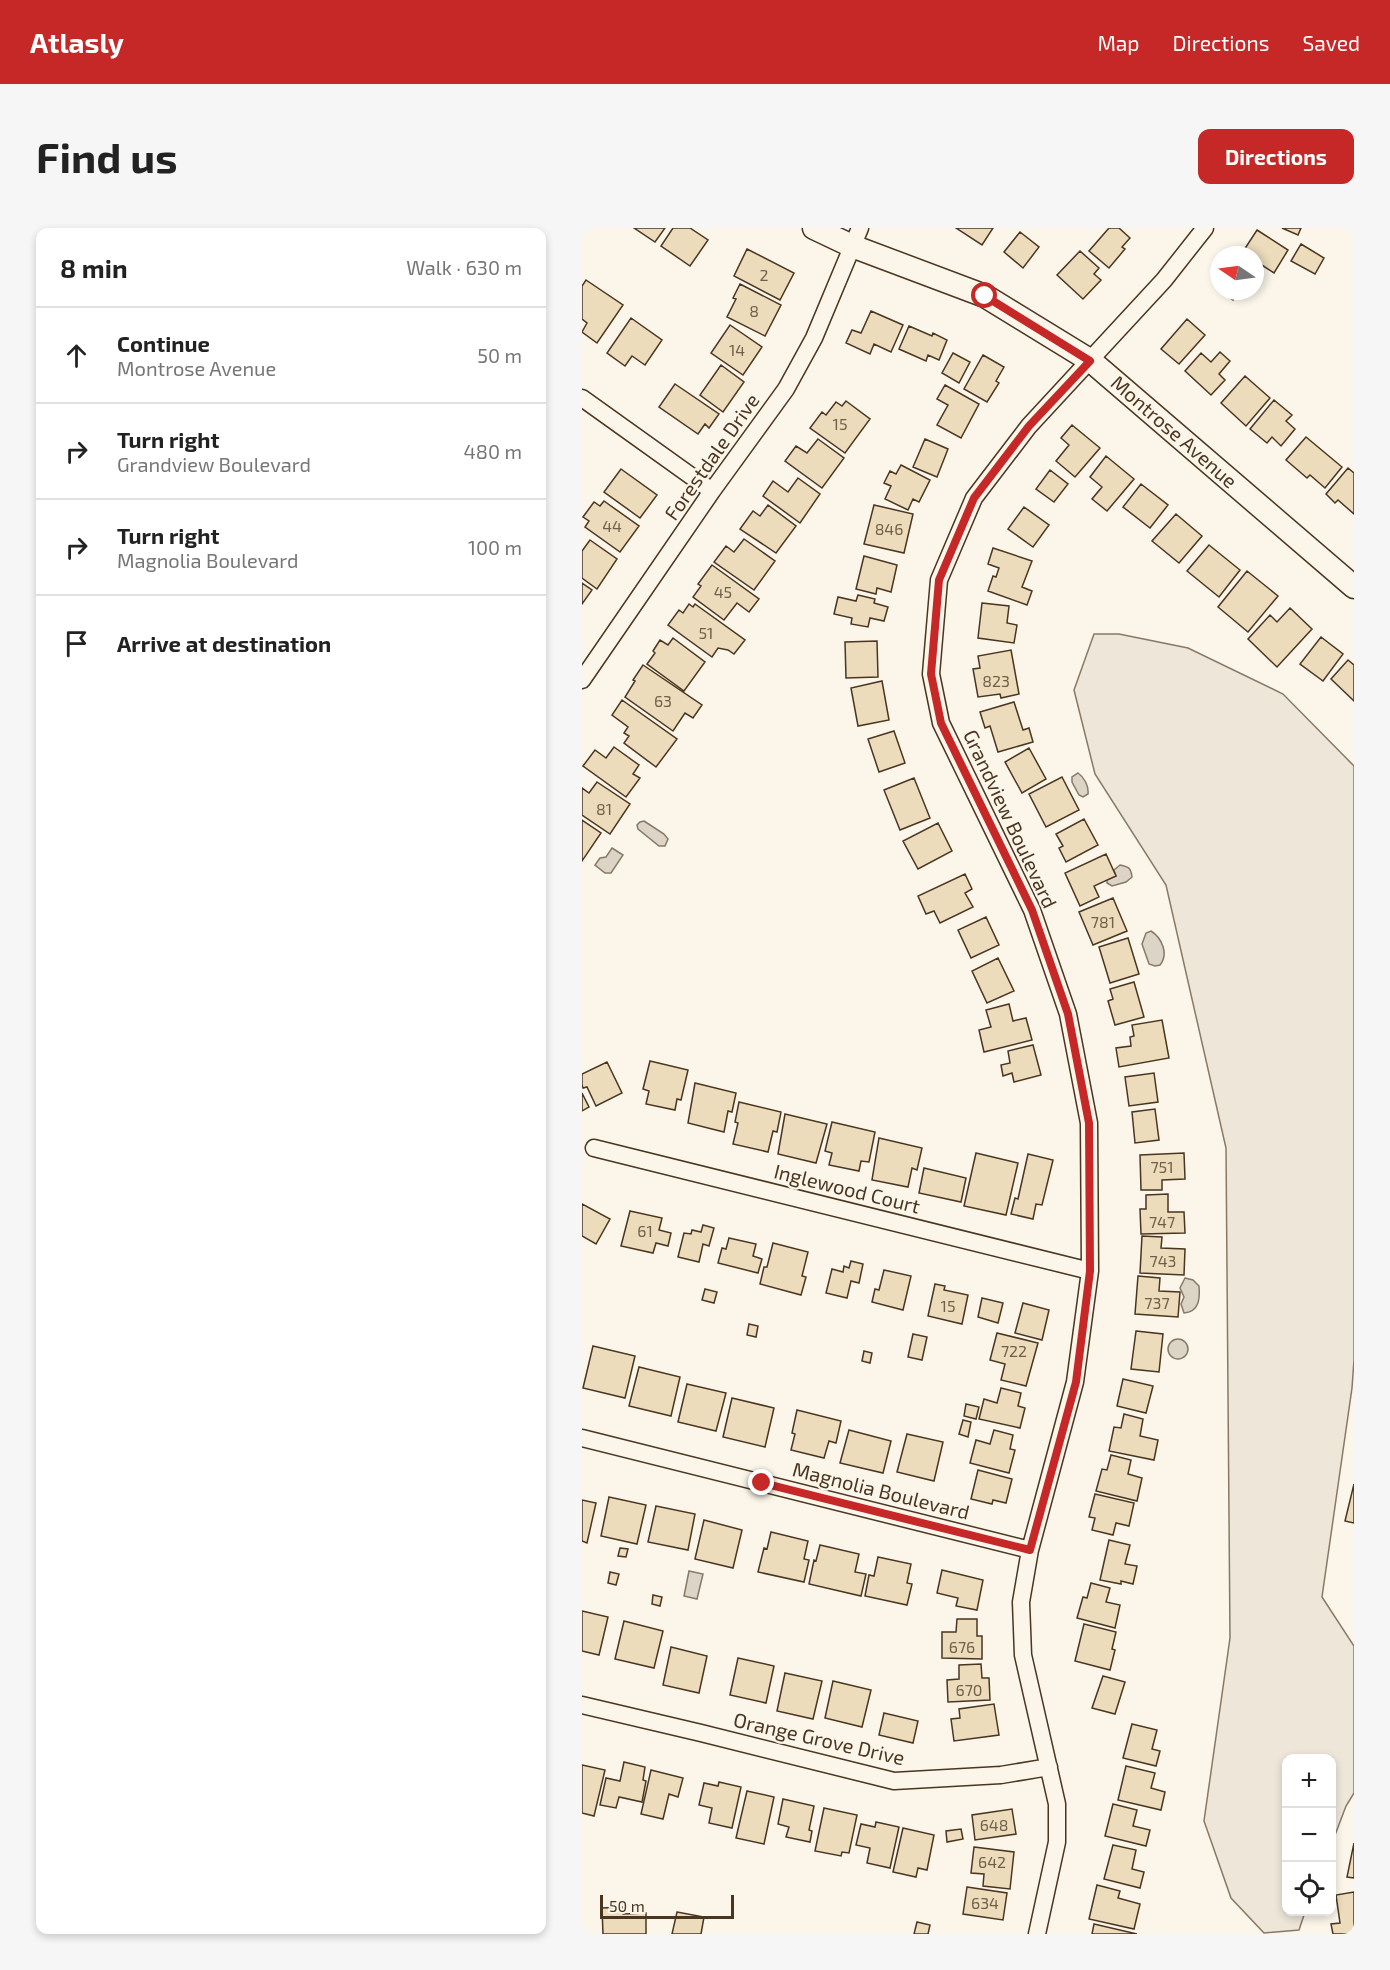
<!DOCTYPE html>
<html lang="en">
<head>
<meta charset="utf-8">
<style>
  :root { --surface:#fff; --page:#f6f6f6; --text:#222; --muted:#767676; --line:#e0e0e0; --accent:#c62828 }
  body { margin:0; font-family:"Exo 2",sans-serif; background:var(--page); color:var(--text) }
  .controls { position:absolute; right:18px; bottom:18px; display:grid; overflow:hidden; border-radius:12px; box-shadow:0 3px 9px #0003 }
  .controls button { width:54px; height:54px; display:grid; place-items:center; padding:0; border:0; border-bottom:2px solid var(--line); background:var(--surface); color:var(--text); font:30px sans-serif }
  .compass { position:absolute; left:628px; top:18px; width:54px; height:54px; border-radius:50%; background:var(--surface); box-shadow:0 3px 9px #0003; rotate:283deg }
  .scale { position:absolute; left:18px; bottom:15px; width:134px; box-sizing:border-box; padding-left:6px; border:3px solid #4a3520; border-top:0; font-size:16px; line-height:21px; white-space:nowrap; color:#4a3520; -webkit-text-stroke:4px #fbf6e9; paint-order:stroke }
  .stop { position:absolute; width:18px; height:18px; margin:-14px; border:4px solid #c62828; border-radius:50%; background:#fff }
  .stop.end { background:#c62828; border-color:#fff; box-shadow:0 2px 6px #0008 }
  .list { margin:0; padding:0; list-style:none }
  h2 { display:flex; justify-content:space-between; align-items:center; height:78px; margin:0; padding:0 24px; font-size:26px }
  h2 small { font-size:20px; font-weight:400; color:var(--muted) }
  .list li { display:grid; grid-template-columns:39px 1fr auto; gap:18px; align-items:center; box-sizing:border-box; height:96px; padding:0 24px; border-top:2px solid var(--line) }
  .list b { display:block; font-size:22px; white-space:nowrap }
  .list p { margin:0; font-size:20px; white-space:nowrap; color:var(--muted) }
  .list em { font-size:20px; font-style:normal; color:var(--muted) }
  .icon { flex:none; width:33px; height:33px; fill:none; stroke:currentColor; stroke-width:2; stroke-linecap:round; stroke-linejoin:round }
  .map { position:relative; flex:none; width:772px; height:1706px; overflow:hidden; border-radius:12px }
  header { display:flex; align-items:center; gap:36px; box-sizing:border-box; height:84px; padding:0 30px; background:var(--accent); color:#fff }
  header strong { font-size:28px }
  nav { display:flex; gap:33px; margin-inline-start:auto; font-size:21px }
  .intro { display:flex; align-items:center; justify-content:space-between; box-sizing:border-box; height:144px; padding:0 36px }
  h1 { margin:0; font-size:42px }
  .button { padding:15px 27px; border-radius:12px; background:var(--accent); color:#fff; font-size:21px; font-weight:700 }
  main { display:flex; gap:36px; padding:0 36px }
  aside { flex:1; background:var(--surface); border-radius:12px; box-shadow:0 3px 9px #0003 }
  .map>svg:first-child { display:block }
</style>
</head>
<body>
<header>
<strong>Atlasly</strong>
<nav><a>Map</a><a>Directions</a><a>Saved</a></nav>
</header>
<div class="intro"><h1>Find us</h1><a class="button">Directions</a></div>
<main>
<aside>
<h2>8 min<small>Walk · 630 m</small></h2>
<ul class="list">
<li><svg class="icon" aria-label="ahead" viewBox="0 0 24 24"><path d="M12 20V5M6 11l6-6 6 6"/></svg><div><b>Continue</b><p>Montrose Avenue</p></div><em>50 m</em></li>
<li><svg class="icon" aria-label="right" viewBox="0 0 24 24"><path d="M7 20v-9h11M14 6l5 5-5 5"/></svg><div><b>Turn right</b><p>Grandview Boulevard</p></div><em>480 m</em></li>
<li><svg class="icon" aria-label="right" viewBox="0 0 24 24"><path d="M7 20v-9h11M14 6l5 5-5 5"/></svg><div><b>Turn right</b><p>Magnolia Boulevard</p></div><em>100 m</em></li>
<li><svg class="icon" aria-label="arrive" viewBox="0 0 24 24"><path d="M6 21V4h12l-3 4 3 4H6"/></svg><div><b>Arrive at destination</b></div></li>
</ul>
</aside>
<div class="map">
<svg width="772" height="1706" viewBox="0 0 772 1706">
  <rect width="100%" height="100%" fill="#fbf6e9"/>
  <!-- green -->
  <path fill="#ede6d9" stroke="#887966" stroke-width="1.5" d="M512,406H537L606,420L701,466L772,538V1132L770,1160L740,1369L772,1418V1565L764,1578L750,1615V1530H704V1684H723L717,1702L682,1705L649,1670L622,1593L648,1410L644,920L584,657L513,546L492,462Z"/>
  <!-- water -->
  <path fill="#dcd4c6" stroke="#887966" stroke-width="1.5" d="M496,545C502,549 507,558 506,566L501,569L497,567L490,554V549Z
    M62,593L82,606L86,611L83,618H77L56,601L55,597L58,594Z
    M30,620L41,627L29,645H23L13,637L18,630L24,629Z
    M538,637C547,639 549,640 550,649L544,654L530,658L525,655V652L534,648L532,642Z
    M569,703C580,710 587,726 578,737L573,738L567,736L560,716L564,705Z
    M603,1050L611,1052L617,1058C618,1071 617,1084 602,1085L599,1076L602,1069L598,1060Z
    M586 1121a10 10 0 1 1 20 0a10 10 0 1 1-20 0Z
    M107,1343L121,1346L115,1371L102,1368Z"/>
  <!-- building -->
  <path fill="#ecdcbc" stroke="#4a3520" stroke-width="1.5" d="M52,0H83L73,14Z
    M91,0H108L126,12L108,38L79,18Z
    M374,0H411L400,17Z
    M527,0H537L548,10L540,19L543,21L527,40L507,23Z
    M700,0H719L716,7Z
    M675,2L706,22L692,45L675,34L677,31L673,27L662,22Z
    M438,4L457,19L441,40L422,24Z
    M719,16L742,30L733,46L709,33Z
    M165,21L212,45L198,72L152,48Z
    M498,23L517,40L512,46L519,52L501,71L475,47Z
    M4,52L41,77L15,115L0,104L5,95L0,91V58Z
    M158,56L199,77L183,108L145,89L154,71L151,70Z
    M638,63H664L660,69L655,66L651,72Z
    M289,83L321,97L309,124L292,116L288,126L264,115L270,102L279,105Z
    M49,90L80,112L63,137L50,128L43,138L25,125Z
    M605,91L623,107L597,136L579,121Z
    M148,97L180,119L161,147L129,125Z
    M327,98L350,108L351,105L365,112L357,132L346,127L344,133L317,121Z
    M638,124L648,133L637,146L643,152L629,167L603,143L619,125L629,134Z
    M371,125L388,134L377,155L360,145Z
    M401,127L422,139L414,153L417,155L405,174L382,161Z
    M139,137L162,154L141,184L118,167Z
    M663,148L688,170L664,198L639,175Z
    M93,156L137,186L127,200L123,196L116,206L77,179Z
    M363,157L397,176L379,210L355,197L366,177L355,171Z
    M692,172L710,187L704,193L713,201L699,218L690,209L685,215L668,201Z
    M264,173L288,191L263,225L228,200L240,184L244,187L254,174L260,178Z
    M490,197L518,220L493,249L474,233L487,217L479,210Z
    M724,209L760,239L743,260L728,247L725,250L704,232Z
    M236,211L262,230L240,260L203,233L214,218L225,225Z
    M343,211L366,221L355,249L331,239Z
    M524,228L552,251L525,283L510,271L520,259L508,249Z
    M319,237L348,252L337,274L331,271L326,282L303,271L309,258L302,255L308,243L314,246Z
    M766,240L772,245V286L756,272L753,275L744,266Z
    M39,241L75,267L58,290L22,264Z
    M468,242L486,256L472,274L454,261Z
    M216,250L238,266L218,295L181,268L191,253L206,264Z
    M559,256L586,277L568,300L541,279Z
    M22,273L57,298L38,324L3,299L7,293L1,289L12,274L18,278Z
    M186,277L214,298L194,325L158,301L171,283L178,288Z
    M292,277L331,286L322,325L282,316Z
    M442,279L467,297L451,319L426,301Z
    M594,286L620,308L597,335L570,313Z
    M162,311L193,333L172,362L132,334L144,318L152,324Z
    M8,312L35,331L15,361L0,350V323Z
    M627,317L658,342L637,369L605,343Z
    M411,320L450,333L440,359L450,363L445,377L406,363L411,348L414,349L417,340L406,336Z
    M282,328L315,337L309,364L295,360L294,366L274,361Z
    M130,337L177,371L167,384L155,375L142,392L111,369L119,358L116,356Z
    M665,343L696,368L666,404L636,379Z
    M0,355L10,362L0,376Z
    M276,367L293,371L292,375L306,379L302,393L288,390L286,399L269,396L270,390L252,386L256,369L274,373Z
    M400,375L427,378L425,395L435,397L432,415L396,410Z
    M107,376L111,379L113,376L163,412L152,426L146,422L136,420L130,429L86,397L97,382L101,385Z
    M708,380L730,401L695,439L666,411L688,387L695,394Z
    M739,409L761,426L741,453L718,436Z
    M91,410L123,434L102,463L65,436L73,425L71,423L78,412L86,417Z
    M295,413L296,449L264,450L263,414Z
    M429,422L437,466L419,470L418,466L396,469L391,441L398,440L396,428Z
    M766,432L772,437V473L749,451Z
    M61,437L120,477L111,490L103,485L91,503L43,469L53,453L51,452Z
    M300,453L307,492L276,498L269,460Z
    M40,472L95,511L74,539L42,515L47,508L42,505L46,499L30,487Z
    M432,474L441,502L447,500L451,514L416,524L408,498L403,500L398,484Z
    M312,503L323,535L297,544L286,511Z
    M32,519L57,537L51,546L58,550L44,569L1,538L13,522L24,530Z
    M447,520L464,551L440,565L423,534Z
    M480,549L497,582L464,599L447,566Z
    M332,550L348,590L318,602L302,562Z
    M15,554L48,576L28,606L0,587V560L7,565Z
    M502,591L516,617L484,634L477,620L481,618L474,606Z
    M0,592L19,605L0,633Z
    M356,595L370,623L336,641L321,613Z
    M524,626L534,648L512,658L517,669L498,678L483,645Z
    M383,646L390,661L383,665L391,679L358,695L352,683L344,686L336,668Z
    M531,670L545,703L511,717L497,684Z
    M404,689L417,717L389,730L376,702Z
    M546,710L557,746L528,755L517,719Z
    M416,730L432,763L405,775L390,743Z
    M552,754L562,789L533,797L526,773L531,771L528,761Z
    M427,776L431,793L444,790L450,812L402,824L397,802L409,799L404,782Z
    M580,792L587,830L537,839L534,820L549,818L548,809L552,808L550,797Z
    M451,817L459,847L432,854L430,845L421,848L419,837L428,835L426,823Z
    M68,833L106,842L99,872L95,871L93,882L64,876L67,863L61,861Z
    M25,834L40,865L14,878L5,859L1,860L0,857V846Z
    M572,845L576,874L547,878L543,849Z
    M113,855L154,865L150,884L146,883L142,904L106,895Z
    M0,865L7,879L0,883Z
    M157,874L199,884L195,904L191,903L186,924L151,916L156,895L153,894Z
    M573,881L577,912L553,915L550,884Z
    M203,886L245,896L234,935L196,926Z
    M250,894L293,904L287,934L279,933L277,943L247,937L250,925L243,923Z
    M297,910L340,920L335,942L330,940L326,959L290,952Z
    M394,925L436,935L424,987L382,978Z
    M602,925L603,951L580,952V962H559L558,927Z
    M446,926L471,932L460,977L454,976L451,991L429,986L433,970L436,971Z
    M342,940L384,950L379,974L337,965Z
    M586,966V984H602L603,1005L559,1006L558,981H564V967Z
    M0,976L28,991L14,1016L0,1008Z
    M48,983L80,990L77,1002L89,1005L86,1018L74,1015L71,1025L39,1018Z
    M121,997L132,1000L127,1018L121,1016L117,1034L96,1029L102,1005L109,1006L110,1002L119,1004Z
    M560,1008L580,1009L579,1020L603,1021L602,1047L558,1045Z
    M147,1010L174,1016L171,1028L180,1031L176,1045L136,1035L140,1020L144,1021Z
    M191,1015L226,1024L220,1048L224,1049L219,1067L178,1056L182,1039H185Z
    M269,1033L281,1036L277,1055L269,1053L265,1070L244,1065L250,1041L261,1044L262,1038L267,1040Z
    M302,1042L329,1048L321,1082L290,1074L293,1061L297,1062Z
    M556,1048L578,1050L577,1063L598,1064L596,1089L553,1086Z
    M353,1056L363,1058L362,1062L386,1067L380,1096L346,1088Z
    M123,1061L135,1064L132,1075L120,1072Z
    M400,1070L421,1075L416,1095L396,1089Z
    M441,1075L467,1082L460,1112L433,1105Z
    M167,1096L176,1098L174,1109L165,1107Z
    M554,1103L581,1106L577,1144L549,1141Z
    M415,1105L456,1115L444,1158L419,1152L423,1136L408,1132Z
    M331,1106L345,1109L340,1132L326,1129Z
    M11,1118L53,1128L43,1170L1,1160Z
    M282,1123L290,1125L288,1135L280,1133Z
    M57,1139L98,1149L89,1188L47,1178Z
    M541,1151L571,1158L564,1185L535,1178Z
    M105,1156L144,1165L134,1203L96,1194Z
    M419,1160L439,1165L436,1178L443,1180L438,1200L397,1191L402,1171L415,1175Z
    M150,1170L192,1180L183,1219L141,1209Z
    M384,1176L397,1179L394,1191L382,1188Z
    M215,1182L259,1193L254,1215L247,1213L242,1230L209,1222L213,1206L210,1205Z
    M542,1186L561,1191L558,1208L576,1212L572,1232L527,1223L532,1199L539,1200Z
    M381,1192L389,1194L386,1209L377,1206Z
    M267,1202L309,1213L301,1245L258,1235Z
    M412,1202L431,1207L428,1221L433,1222L427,1245L388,1235L394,1212L408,1216Z
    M325,1206L361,1214L352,1253L315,1244Z
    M529,1227L549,1232L546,1246L560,1250L555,1273L514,1263L520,1241L525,1242Z
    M396,1242L430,1251L424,1275L411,1272L410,1276L389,1271Z
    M772,1256V1295L763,1293Z
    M513,1266L552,1275L547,1298L534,1295L531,1307L510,1302L513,1290L507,1289Z
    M27,1269L64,1277L55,1316L19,1308Z
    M0,1272L14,1275L5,1315L0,1313Z
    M74,1278L113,1286L106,1322L66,1314Z
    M122,1292L160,1302L151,1340L113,1331Z
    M189,1304L226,1313L222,1331L227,1332L222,1354L176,1344L182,1320L185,1321Z
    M527,1312L548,1317L543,1336L555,1338L551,1356L539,1353V1356L518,1352Z
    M238,1317L277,1326L273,1344L284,1346L279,1368L227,1356L232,1332L234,1333Z
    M38,1320L46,1321L44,1329L36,1328Z
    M296,1329L329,1336L325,1355L330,1356L325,1377L283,1368L287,1347L292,1348Z
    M360,1342L401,1352L395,1382L374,1378L376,1370L355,1365Z
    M28,1344L37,1346L34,1357L26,1355Z
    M509,1355L528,1360L524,1374L538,1377L533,1400L495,1390L501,1369L505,1370Z
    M71,1367L80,1369L78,1378L70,1376Z
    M0,1383L26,1389L17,1427L0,1423Z
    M375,1391H395V1408H400V1431L360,1430V1404H374Z
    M42,1393L81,1403L72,1440L33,1431Z
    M502,1396L534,1404L530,1421L533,1422L528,1442L493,1433Z
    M89,1419L125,1428L117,1465L81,1457Z
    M156,1430L192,1438L184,1475L148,1467Z
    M399,1436L400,1450H407L408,1472L366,1474L365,1452L377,1451V1437Z
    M203,1445L240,1453L231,1491L195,1483Z
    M521,1448L543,1454L533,1486L510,1480Z
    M251,1453L289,1462L280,1499L243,1490Z
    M412,1476L417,1507L372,1513L369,1491L378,1490L377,1481Z
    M302,1485L336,1493L331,1515L297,1507Z
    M550,1496L575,1502L570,1521L578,1523L574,1538L541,1530Z
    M42,1534L63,1539L61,1552L64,1553L60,1574L37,1569L34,1580L18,1577L24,1550L38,1553Z
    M0,1537L23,1542L12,1588L0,1585Z
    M544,1538L573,1545L569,1560L583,1564L579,1582L536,1572Z
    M69,1542L101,1550L96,1569L87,1566L81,1591L59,1586Z
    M137,1554L159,1559L150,1600L127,1595L130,1580L117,1577L122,1555L136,1558Z
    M165,1563L192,1569L182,1616L154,1610Z
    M201,1571L232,1578L227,1602L230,1603L228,1614L204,1609L207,1599L196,1596Z
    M531,1576L555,1582L551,1598L568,1602L564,1618L523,1608Z
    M242,1580L275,1587L267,1625L260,1624L259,1628L233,1623Z
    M430,1581L434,1606L393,1612L390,1587Z
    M294,1594L317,1599L308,1640L285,1635L288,1620L274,1617L279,1596L293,1599Z
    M321,1600L352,1607L345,1642L336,1640L334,1649L311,1644Z
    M379,1601L381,1611L365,1614L364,1603Z
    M772,1615V1650L765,1649Z
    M531,1617L554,1622L550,1641L562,1644L558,1660L522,1651Z
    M392,1619L432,1624L428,1661L401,1658L402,1646L389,1645Z
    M515,1657L538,1663L536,1670L558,1676L552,1701L507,1691Z
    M385,1659L425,1665L421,1692L381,1686Z
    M772,1664V1706H751L749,1696L758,1695L754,1667Z
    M41,1679V1686L64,1685V1706H21L20,1680Z
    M95,1684L122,1689L119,1706H90Z
    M335,1694L348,1697L346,1706H332Z
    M512,1696L555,1706H510Z"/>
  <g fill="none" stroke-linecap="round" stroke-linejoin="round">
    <defs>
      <path id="street" d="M0,170L130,263
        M0,452L130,263L204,161L232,110L278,0
        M12,920L508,1043
        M0,1210L448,1322
        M0,1477L119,1505L312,1553L419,1547L467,1539
        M455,1706L475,1614V1576L441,1427L439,1374L448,1322L493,1154L508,1043L507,895L486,786L450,682L359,495L349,446L357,352L392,270L447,198L582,52L623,0"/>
      <path id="secondary" d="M232,0L270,18L403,68L509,133L772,359"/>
    </defs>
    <!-- street casing -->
    <use href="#street" stroke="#4a3520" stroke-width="19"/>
    <!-- secondary casing -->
    <use href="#secondary" stroke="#4a3520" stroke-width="25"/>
    <!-- street -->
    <use href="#street" stroke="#fbf6e9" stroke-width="16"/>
    <!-- secondary -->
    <use href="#secondary" stroke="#fbf6e9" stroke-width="22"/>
  </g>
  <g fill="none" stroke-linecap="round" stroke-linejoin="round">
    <!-- route -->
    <path stroke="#c62828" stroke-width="8" d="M180,1255L448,1322L494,1154L508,1043L507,895L486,786L450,682L359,495L349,446L357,352L392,270L447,198L508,133L403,68"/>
  </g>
  <g text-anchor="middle" stroke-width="4.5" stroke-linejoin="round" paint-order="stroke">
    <!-- number labels -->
    <g font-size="16" fill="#725f47">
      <text x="182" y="53">2</text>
      <text x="172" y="89">8</text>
      <text x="155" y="128">14</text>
      <text x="258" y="202">15</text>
      <text x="30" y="304">44</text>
      <text x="307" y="307">846</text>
      <text x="141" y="370">45</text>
      <text x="124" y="411">51</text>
      <text x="414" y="459">823</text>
      <text x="81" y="479">63</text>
      <text x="22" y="587">81</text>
      <text x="521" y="700">781</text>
      <text x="580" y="945">751</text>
      <text x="580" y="1000">747</text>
      <text x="63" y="1009">61</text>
      <text x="581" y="1039">743</text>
      <text x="575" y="1081">737</text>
      <text x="366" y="1084">15</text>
      <text x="432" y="1129">722</text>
      <text x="380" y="1425">676</text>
      <text x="387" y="1468">670</text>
      <text x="412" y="1603">648</text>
      <text x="410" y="1640">642</text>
      <text x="403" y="1681">634</text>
    </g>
    <!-- street labels -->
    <g font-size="20" fill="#4a3520" stroke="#fbf6e9">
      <text transform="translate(592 204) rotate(41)" y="7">Montrose Avenue</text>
      <text transform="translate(130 229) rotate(-55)" y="7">Forestdale Drive</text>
      <text transform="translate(428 591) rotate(65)" y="7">Grandview Boulevard</text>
      <text transform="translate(265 961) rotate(14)" y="7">Inglewood Court</text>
      <text transform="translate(299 1263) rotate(14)" y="7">Magnolia Boulevard</text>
      <text transform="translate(237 1511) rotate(13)" y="7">Orange Grove Drive</text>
    </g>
  </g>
</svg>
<div class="controls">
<button>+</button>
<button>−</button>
<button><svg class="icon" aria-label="locate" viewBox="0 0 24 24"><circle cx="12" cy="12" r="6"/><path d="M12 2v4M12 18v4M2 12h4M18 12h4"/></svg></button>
</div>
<svg class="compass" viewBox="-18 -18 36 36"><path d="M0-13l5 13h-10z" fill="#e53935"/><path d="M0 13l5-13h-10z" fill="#767676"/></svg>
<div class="scale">50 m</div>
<div class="stop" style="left:403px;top:68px"></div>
<div class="stop end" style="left:180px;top:1255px"></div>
</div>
</main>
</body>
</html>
